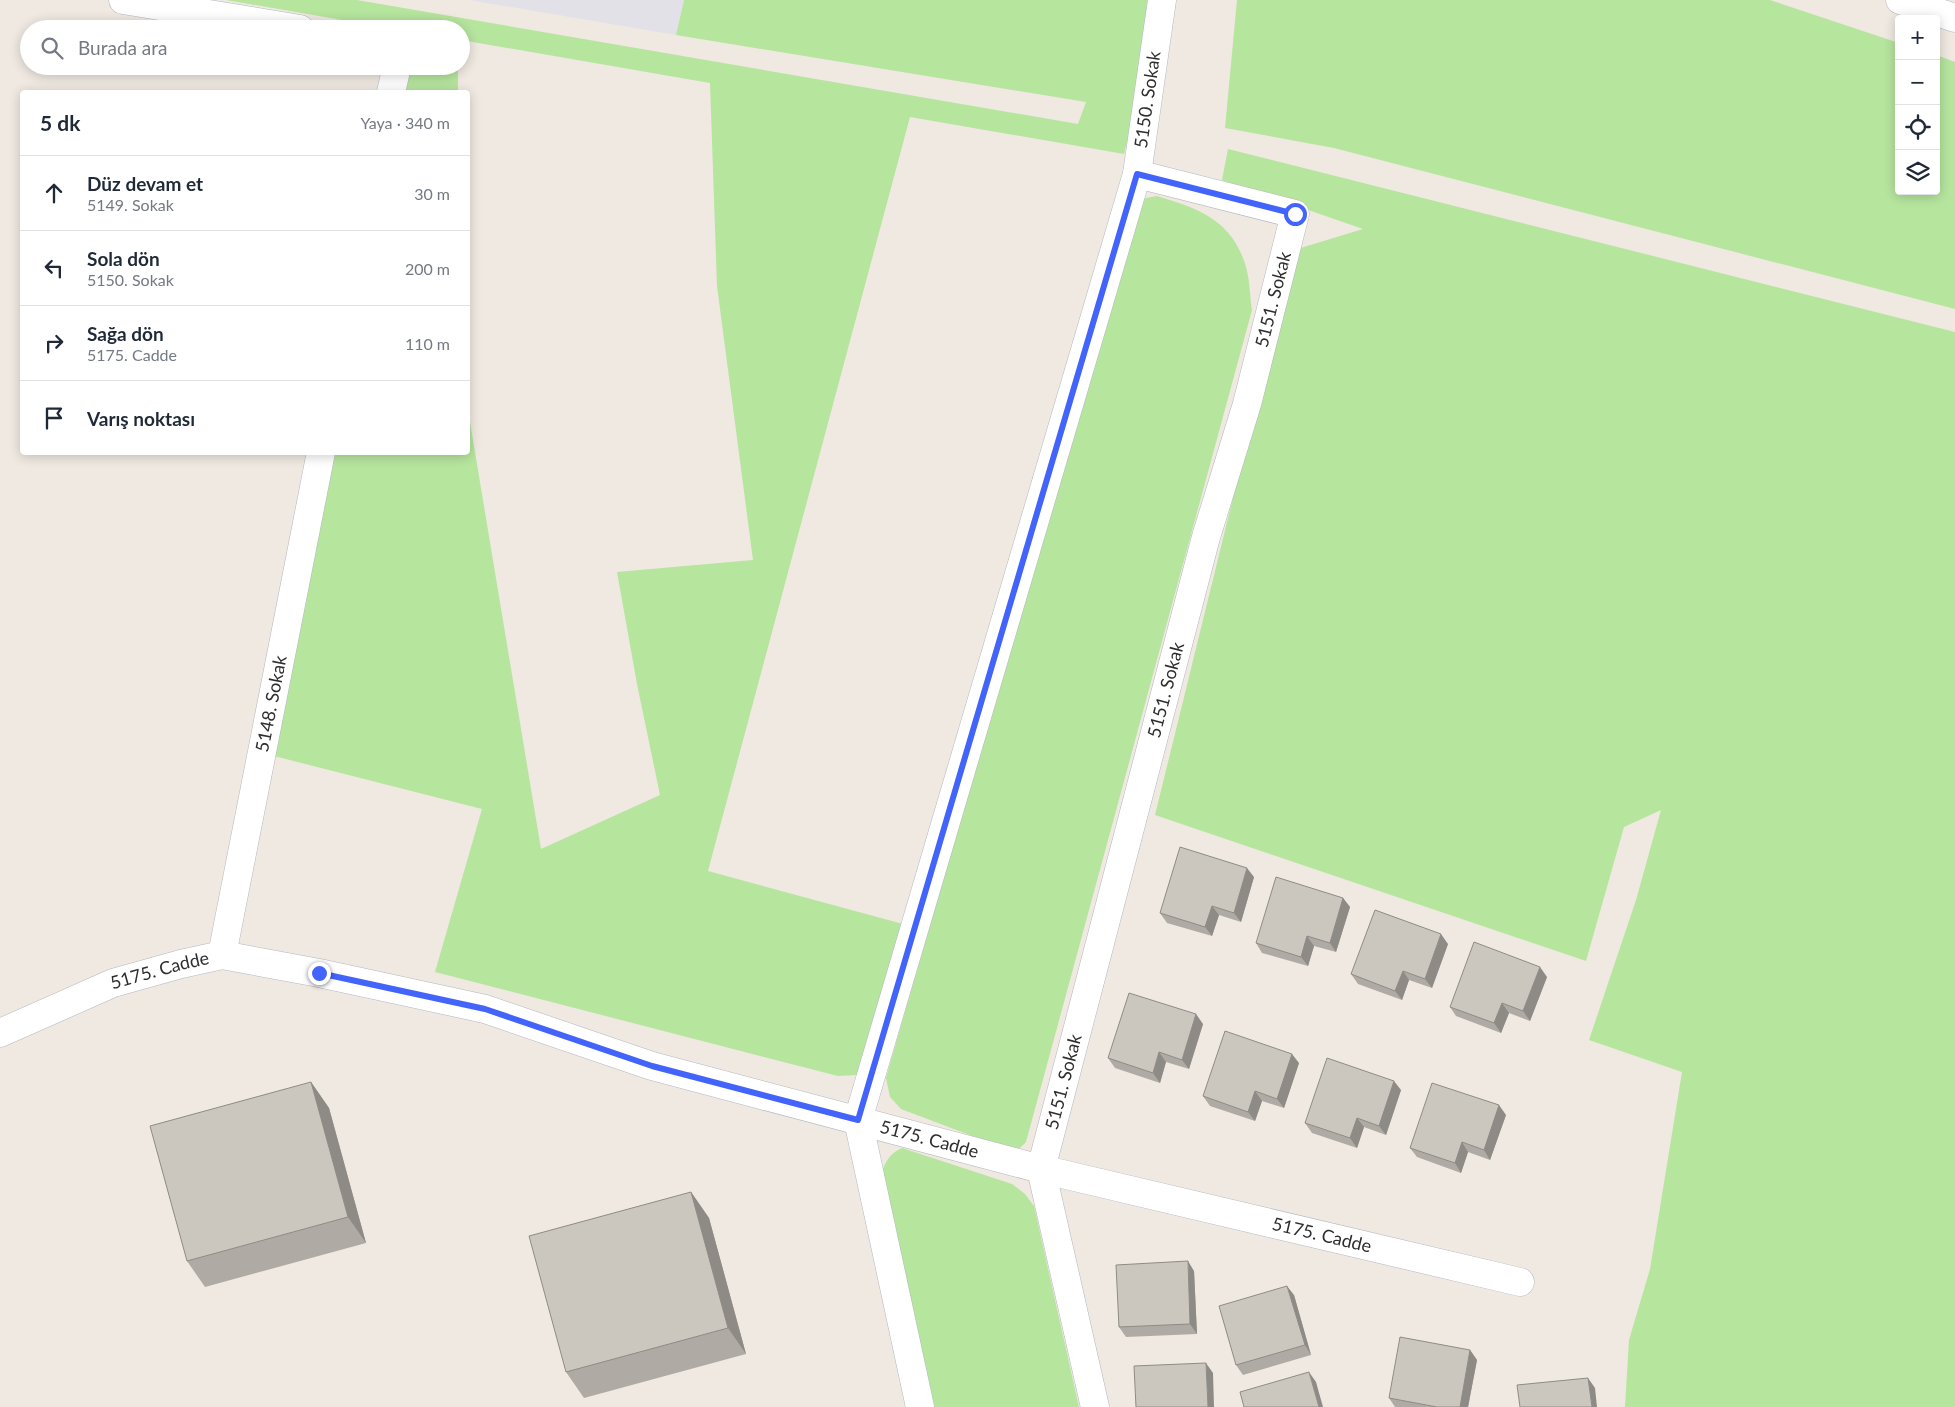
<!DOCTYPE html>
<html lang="tr">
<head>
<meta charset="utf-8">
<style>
  :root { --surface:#fff; --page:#f2f2f3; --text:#1f2937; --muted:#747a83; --line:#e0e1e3 }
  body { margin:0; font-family:Lato,sans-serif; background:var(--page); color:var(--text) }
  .controls { position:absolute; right:15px; top:15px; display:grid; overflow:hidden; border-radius:5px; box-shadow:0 2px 12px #0003 }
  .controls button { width:45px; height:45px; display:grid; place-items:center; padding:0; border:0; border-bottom:1px solid var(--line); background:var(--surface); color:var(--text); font:25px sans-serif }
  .stop { position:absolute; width:15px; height:15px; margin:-11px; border:4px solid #4264fb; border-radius:50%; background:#fff }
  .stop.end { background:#4264fb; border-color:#fff; box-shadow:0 1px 5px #0008 }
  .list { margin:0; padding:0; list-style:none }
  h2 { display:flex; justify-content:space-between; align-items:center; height:65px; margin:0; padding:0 20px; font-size:21px }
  h2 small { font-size:16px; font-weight:400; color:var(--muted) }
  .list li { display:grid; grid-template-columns:32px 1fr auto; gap:15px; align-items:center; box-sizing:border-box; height:75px; padding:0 20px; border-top:1px solid var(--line) }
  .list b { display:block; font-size:19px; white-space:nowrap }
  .list p { margin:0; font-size:16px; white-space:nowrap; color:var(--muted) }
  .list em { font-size:16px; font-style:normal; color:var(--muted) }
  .icon { flex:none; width:28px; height:28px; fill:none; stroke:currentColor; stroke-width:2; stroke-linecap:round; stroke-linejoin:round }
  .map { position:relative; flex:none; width:1955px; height:1407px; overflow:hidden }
  .search { position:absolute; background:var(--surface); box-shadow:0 2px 12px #0003; left:20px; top:20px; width:450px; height:55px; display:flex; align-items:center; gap:12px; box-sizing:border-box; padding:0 18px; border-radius:28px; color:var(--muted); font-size:19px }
  .panel { position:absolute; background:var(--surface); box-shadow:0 2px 12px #0003; left:20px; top:90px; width:450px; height:365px; border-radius:5px }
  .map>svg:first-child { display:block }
</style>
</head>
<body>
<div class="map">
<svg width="1955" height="1407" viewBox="0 0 1955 1407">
  <rect width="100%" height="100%" fill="#efe9e1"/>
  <!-- industrial -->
  <path fill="#e3e1e8" d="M469,0H684L676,35Z"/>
  <!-- green -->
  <path fill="#b6e59e" d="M226,0H357L1078,124L1086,102L676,35L684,0H1148L1141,85L1124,154L910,117L708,871L903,924L857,1075L838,1076L435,972L482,809L274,756L329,453L468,452V410L541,849L660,795L637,684L617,572L753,560L717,286L710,83L461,40V29H394Z
    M1237,0H1770L1899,43V191H1936V55L1955,62V309L1334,148L1225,128Z
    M399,66H458V92H394Z
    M1228,149L1955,332V1407H1625L1629,1340L1650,1269L1682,1072L1589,1040L1636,900L1661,810L1624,827L1586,961L1155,815L1294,250L1363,229L1222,180Z
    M1157,196C1201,209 1235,222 1247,271C1250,284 1250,298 1252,310L1026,1142L1020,1148L1012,1151L901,1109L890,1097L886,1078L1138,204L1146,198Z
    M902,1148L1012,1184L1025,1194L1034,1206L1079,1407H929L881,1174C886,1161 889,1154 902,1148Z"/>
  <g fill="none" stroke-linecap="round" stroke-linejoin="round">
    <defs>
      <g id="minor">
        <path d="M123,0L300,29"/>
        <path d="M391,92L397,66"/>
        <path id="s1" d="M222,955L321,452"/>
        <path id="s2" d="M0,1033L113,983L181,964L222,955L319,973L485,1009L652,1066L1041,1169L1520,1282"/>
        <path id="s3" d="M920,1407L858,1120L1137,174L1162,0"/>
        <path id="s4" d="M1095,1407L1041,1169L1206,537L1247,404L1295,214L1137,174"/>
      </g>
      <path id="tertiary" d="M1900,0L1955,18"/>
    </defs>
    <!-- minor casing -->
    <use href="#minor" stroke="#b4b7c1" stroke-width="29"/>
    <!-- tertiary casing -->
    <use href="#tertiary" stroke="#b4b7c1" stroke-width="29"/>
    <!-- minor -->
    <use href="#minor" stroke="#fff" stroke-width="28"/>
    <!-- tertiary -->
    <use href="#tertiary" stroke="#fff" stroke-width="28"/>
  </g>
  <!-- wall -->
  <path fill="#afaba4" d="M1254,877L1241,922L1219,915L1212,936L1167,923L1160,913Z
    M1343,898L1350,907L1336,952L1314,946L1308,966L1262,953L1256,943Z
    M1448,944L1432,988L1409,980L1402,1000L1358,984L1351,974Z
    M1547,977L1530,1021L1509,1013L1501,1033L1456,1016L1450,1007Z
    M1203,1024L1189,1069L1166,1062L1160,1083L1115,1068L1108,1058Z
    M1299,1063L1284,1108L1262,1101L1255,1121L1210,1106L1203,1096Z
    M311,1082L329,1108L366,1243L205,1287L187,1261Z
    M1401,1090L1386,1135L1364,1127L1357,1148L1312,1133L1305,1123Z
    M1506,1115L1490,1160L1468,1152L1461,1173L1417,1157L1410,1148Z
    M691,1192L709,1218L746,1354L584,1398L566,1372Z
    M1194,1271L1197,1334L1126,1337L1119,1327Z
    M1294,1295L1311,1355L1243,1375L1236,1365Z
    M1470,1350L1477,1360L1468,1407H1395L1389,1398Z"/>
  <!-- shaded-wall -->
  <path fill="#8e8b86" d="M1247,868L1254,877L1241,922L1234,913Z
    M1343,898L1350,907L1336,952L1330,943Z
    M1212,906L1219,915L1212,936L1205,927Z
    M1441,934L1448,944L1432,988L1425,979Z
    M1307,936L1314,946L1308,966L1301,957Z
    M1540,967L1547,977L1530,1021L1523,1011Z
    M1403,971L1409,980L1402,1000L1395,991Z
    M1502,1003L1509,1013L1501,1033L1494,1023Z
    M1196,1014L1203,1024L1189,1069L1182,1060Z
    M1159,1052L1166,1062L1160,1083L1153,1073Z
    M1292,1054L1299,1063L1284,1108L1277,1099Z
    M1394,1081L1401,1090L1386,1135L1379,1126Z
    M311,1082L329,1108L366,1243L348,1217Z
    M1255,1091L1262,1101L1255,1121L1248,1112Z
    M1499,1105L1506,1115L1490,1160L1484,1150Z
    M1357,1118L1364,1127L1357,1148L1350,1138Z
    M1462,1142L1468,1152L1461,1173L1455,1163Z
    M691,1192L709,1218L746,1354L728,1328Z
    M1188,1261L1194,1271L1197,1334L1190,1324Z
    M1287,1286L1294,1295L1311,1355L1305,1345Z
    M1470,1350L1477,1360L1468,1407H1460Z
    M1206,1363L1213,1373L1214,1407H1208Z
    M1309,1372L1316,1382L1323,1407H1319Z
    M1588,1378L1595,1388L1597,1407H1592Z"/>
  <!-- building -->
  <path fill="#cbc7bf" stroke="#8e8b86" d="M1180,847L1247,868L1234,913L1212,906L1205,927L1160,913Z
    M1276,877L1343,898L1330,943L1307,936L1301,957L1256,943Z
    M1375,910L1441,934L1425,979L1403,971L1395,991L1351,974Z
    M1474,942L1540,967L1523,1011L1502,1003L1494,1023L1450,1007Z
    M1129,993L1196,1014L1182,1060L1159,1052L1153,1073L1108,1058Z
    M1225,1031L1292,1054L1277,1099L1255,1091L1248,1112L1203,1096Z
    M1327,1058L1394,1081L1379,1126L1357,1118L1350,1138L1305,1123Z
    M311,1082L348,1217L187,1261L150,1126Z
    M1432,1083L1499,1105L1484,1150L1462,1142L1455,1163L1410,1148Z
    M691,1192L728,1328L566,1372L529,1236Z
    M1188,1261L1190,1324L1119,1327L1116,1265Z
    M1287,1286L1305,1345L1236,1365L1219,1306Z
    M1400,1337L1470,1350L1460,1407H1437L1389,1398Z
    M1206,1363L1208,1407H1136L1134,1366Z
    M1309,1372L1319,1407H1244L1240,1392Z
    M1588,1378L1592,1407H1520L1517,1385Z"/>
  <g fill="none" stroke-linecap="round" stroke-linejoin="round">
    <!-- route -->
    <path stroke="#4264fb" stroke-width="6" d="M319,973L485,1009L652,1066L858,1120L1137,174L1295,214"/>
  </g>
  <g text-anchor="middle" stroke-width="5" stroke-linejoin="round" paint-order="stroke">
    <!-- street labels -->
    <g font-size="18" fill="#2e2e2e" stroke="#fff">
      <text dy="6" stroke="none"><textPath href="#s3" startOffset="1355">5150. Sokak</textPath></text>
      <text dy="6" stroke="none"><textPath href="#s4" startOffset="1144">5151. Sokak</textPath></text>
      <text dy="6" stroke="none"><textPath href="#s4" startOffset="739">5151. Sokak</textPath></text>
      <text dy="6" stroke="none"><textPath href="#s1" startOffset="256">5148. Sokak</textPath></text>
      <text dy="6" stroke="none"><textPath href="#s2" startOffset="172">5175. Cadde</textPath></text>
      <text dy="6" stroke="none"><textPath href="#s4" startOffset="334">5151. Sokak</textPath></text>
      <text dy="6" stroke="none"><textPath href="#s2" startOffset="968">5175. Cadde</textPath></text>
      <text dy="6" stroke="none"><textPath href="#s2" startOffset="1372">5175. Cadde</textPath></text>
    </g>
  </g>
</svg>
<div class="controls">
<button>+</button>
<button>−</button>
<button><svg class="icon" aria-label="locate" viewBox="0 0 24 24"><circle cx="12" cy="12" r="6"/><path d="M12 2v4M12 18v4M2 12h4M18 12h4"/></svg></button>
<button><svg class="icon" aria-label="layers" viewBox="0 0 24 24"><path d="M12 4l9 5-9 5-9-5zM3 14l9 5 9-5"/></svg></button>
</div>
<div class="stop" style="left:1295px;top:214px"></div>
<div class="stop end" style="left:319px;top:973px"></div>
<div class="search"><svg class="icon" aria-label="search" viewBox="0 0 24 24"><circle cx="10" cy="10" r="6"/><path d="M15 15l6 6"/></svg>Burada ara</div>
<section class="panel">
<h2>5 dk<small>Yaya · 340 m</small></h2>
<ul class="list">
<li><svg class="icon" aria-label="ahead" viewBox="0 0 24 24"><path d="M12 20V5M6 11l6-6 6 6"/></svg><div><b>Düz devam et</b><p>5149. Sokak</p></div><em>30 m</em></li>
<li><svg class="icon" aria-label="left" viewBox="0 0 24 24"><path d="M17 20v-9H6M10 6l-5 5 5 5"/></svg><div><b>Sola dön</b><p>5150. Sokak</p></div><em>200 m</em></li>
<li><svg class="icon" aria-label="right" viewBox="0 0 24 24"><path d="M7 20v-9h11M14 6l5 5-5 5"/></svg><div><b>Sağa dön</b><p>5175. Cadde</p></div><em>110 m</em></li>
<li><svg class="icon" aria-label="arrive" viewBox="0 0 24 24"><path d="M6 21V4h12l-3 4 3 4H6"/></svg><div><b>Varış noktası</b></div></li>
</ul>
</section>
</div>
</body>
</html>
